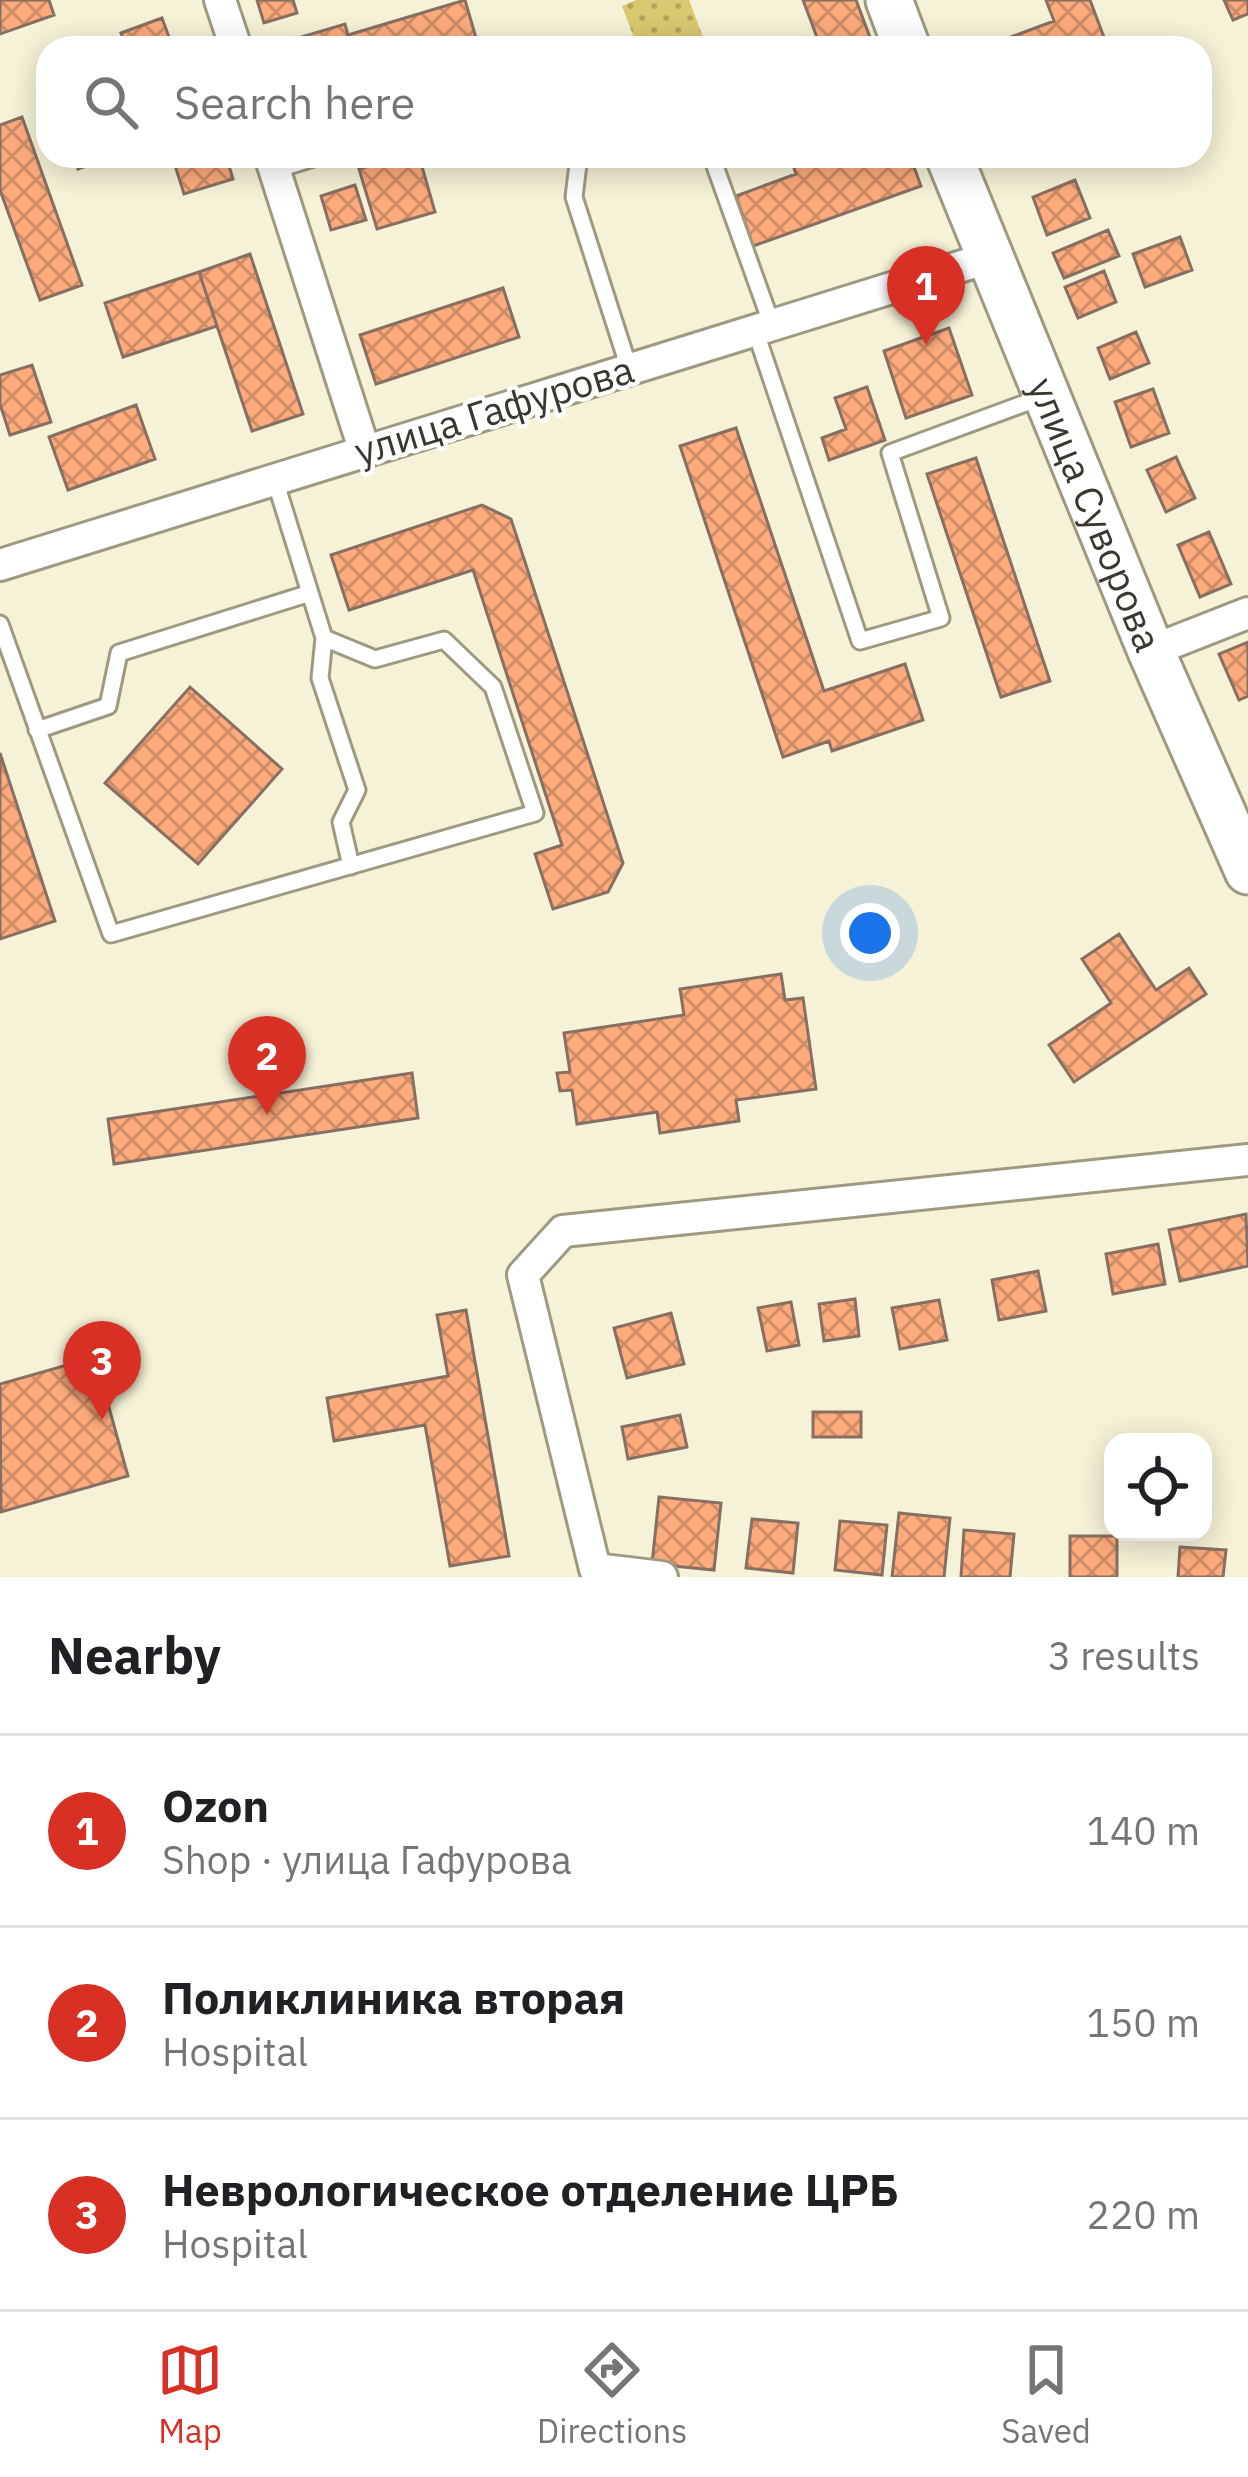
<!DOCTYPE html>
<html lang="en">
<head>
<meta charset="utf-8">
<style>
  :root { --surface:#fff; --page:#f6f6f6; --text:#202124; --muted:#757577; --line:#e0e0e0; --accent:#d93025 }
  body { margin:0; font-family:"IBM Plex Sans",sans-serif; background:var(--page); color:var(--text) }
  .controls { position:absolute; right:36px; bottom:36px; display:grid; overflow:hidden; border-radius:24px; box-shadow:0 6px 30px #0003 }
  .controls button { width:108px; height:108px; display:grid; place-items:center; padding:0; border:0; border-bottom:3px solid var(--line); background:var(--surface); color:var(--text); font:60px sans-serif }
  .you { position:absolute; left:870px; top:933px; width:42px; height:42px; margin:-30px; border:9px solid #fff; border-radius:50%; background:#1a73e8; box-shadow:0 0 0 18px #1a73e833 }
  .badge { display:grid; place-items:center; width:78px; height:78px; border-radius:50%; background:var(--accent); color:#fff; font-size:39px; font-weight:700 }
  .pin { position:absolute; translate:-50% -99px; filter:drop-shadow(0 3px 6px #0008) }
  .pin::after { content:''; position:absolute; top:63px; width:42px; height:36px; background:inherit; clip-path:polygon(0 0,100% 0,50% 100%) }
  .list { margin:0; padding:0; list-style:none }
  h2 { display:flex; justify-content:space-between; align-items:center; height:156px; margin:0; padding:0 48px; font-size:51px }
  h2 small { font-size:39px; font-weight:400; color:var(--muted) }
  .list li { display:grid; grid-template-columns:78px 1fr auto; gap:36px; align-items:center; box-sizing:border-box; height:192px; padding:0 48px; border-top:3px solid var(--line) }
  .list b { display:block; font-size:45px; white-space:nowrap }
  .list p { margin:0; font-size:39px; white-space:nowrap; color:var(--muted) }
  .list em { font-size:39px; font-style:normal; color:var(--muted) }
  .icon { flex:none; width:66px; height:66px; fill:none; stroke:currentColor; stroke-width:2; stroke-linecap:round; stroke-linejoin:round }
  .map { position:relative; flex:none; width:1248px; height:1577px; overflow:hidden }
  .search { position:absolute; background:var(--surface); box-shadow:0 6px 30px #0003; left:36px; right:36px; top:36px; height:132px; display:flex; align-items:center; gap:30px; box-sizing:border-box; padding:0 42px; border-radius:36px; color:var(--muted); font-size:45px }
  .sheet { height:732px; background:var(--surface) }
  nav { display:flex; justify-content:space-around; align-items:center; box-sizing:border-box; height:168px; border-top:3px solid var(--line); background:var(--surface); font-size:33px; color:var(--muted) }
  nav a { display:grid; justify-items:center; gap:6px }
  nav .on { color:var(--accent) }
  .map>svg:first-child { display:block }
</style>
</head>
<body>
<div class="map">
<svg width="1248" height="1577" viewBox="0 0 1248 1577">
  <defs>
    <pattern id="park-dots" width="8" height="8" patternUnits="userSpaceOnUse" patternTransform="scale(3)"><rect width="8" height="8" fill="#d9c870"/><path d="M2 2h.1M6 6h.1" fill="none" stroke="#b1a35c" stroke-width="1.8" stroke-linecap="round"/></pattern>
    <pattern id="building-cross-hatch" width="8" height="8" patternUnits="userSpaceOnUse" patternTransform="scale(3)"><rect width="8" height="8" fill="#fdab7c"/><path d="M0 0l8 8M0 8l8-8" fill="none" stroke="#ce8c66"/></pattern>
  </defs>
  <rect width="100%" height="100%" fill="#f6f2d7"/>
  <!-- park -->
  <path fill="url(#park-dots)" d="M636,0H689L707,48H638L622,6Z"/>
  <!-- building -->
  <path fill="url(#building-cross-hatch)" stroke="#876f63" stroke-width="3" d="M0,0H49L54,15L0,34Z
    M257,0H293L297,13L264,23Z
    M465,0L479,48H283L281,43L345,24L348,35Z
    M803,0H856L874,48H821Z
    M1046,0H1090L1108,48H981L1054,21Z
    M1224,0H1248V14L1233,20Z
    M162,18L173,48H126L121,33Z
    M22,117L82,285L40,300L0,190V125Z
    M74,156H114L78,169Z
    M172,156H226L233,179L184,194Z
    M402,156H419L435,212L377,229L359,169Z
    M800,156H910L921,186L753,246L736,196L796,174L791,159Z
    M1075,180L1090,218L1047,235L1033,197Z
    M355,185L366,220L331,230L321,196Z
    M1108,230L1119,256L1064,278L1053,253Z
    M1180,237L1192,270L1145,287L1133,254Z
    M250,254L303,414L252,431L199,272Z
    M1104,271L1116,302L1078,318L1065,287Z
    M199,272L217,326L123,357L105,303Z
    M503,288L519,337L376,384L360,335Z
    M949,328L972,395L906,418L884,351Z
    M1136,332L1149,363L1110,379L1098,348Z
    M32,365L51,422L10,435L0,404V375Z
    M867,387L885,440L829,460L822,438L846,429L835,398Z
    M1153,389L1169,433L1131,447L1115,402Z
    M136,405L155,459L68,490L49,437Z
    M736,428L824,691L905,664L923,720L832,751L829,741L783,757L680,446Z
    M1176,457L1195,498L1166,512L1147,470Z
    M976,458L1050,681L1001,697L927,474Z
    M482,505L511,519L623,863L608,892L553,909L535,854L562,845L473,570L349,610L331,555Z
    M1209,532L1231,584L1200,597L1178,545Z
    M1248,642V696L1239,700L1219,654Z
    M190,687L282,769L198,864L105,783Z
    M0,753L55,921L0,939Z
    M1119,934L1156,990L1189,968L1206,994L1074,1082L1049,1045L1111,1003L1082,959Z
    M781,974L785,1000L803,998L816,1089L736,1100L739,1121L660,1133L657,1112L577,1124L572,1090L560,1091L557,1073L570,1072L564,1033L684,1015L680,989Z
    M412,1073L418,1118L114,1164L108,1119Z
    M1246,1214L1248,1266L1180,1281L1169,1230Z
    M1158,1244L1165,1284L1113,1294L1106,1254Z
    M1038,1271L1046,1311L999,1320L992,1280Z
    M855,1299L859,1336L824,1341L819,1304Z
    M939,1300L947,1340L900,1349L892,1308Z
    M791,1302L799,1345L767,1351L758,1308Z
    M466,1310L509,1556L450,1566L425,1425L334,1441L327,1398L448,1376L437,1315Z
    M671,1313L684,1364L627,1378L614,1328Z
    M95,1357L128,1476L1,1512L0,1384Z
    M813,1412H861V1437H813Z
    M680,1415L687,1447L628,1459L622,1427Z
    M659,1497L721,1503L714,1570L652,1564Z
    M899,1513L950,1518L944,1577H892Z
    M752,1519L798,1523L793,1573L746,1568Z
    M840,1521L887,1525L882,1575L835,1570Z
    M964,1530L1014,1534L1010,1577H961Z
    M1070,1536H1117V1577H1070Z
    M1180,1547L1226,1550L1223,1577H1178Z"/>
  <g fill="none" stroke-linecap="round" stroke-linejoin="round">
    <defs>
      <path id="lane" d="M579,156L574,197L629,368
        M723,156L715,166L772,325
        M275,170L320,156
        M755,330L860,641L941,618L890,453L1042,397
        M0,624L111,934L535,813L493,687L444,640L375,659L324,638L274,477
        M324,638L320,678L357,790L341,822L351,866
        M37,730L108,706L119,653L310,593"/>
      <path id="street" d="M220,0L236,48
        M270,156L364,449
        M0,565L988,258
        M1151,651L1248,613
        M662,1577L595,1569L523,1275L563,1231L1248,1160"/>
      <g id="secondary">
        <path d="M889,0L907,48"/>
        <path id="s1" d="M949,156L1151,651L1248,871"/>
      </g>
    </defs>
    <!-- lane casing -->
    <use href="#lane" stroke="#9e9a81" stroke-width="21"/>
    <!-- street casing -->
    <use href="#street" stroke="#9e9a81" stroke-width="36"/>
    <!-- secondary casing -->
    <use href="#secondary" stroke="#9e9a81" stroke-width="51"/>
    <!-- lane -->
    <use href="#lane" stroke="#fff" stroke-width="15"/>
    <!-- street -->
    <use href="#street" stroke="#fff" stroke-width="30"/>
    <!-- secondary -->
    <use href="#secondary" stroke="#fff" stroke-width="45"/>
  </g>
  <g text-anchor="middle" stroke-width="9" stroke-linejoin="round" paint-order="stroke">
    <!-- street labels -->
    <g font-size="39" fill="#3a382e" stroke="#fefefe">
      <text transform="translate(494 410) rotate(-17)" y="14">улица Гафурова</text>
      <text dy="14" stroke="none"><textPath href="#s1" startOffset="387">улица Суворова</textPath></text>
    </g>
  </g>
</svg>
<div class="controls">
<button><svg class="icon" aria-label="locate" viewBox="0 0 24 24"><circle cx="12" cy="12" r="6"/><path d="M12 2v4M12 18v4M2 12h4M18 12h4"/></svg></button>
</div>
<div class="you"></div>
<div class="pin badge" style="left:926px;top:345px">1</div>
<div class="pin badge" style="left:267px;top:1115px">2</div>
<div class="pin badge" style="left:102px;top:1420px">3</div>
<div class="search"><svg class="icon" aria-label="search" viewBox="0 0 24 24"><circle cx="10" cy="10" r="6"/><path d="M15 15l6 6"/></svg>Search here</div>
</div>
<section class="sheet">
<h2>Nearby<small>3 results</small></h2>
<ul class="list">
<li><span class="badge">1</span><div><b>Ozon</b><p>Shop · улица Гафурова</p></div><em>140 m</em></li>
<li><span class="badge">2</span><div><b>Поликлиника вторая</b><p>Hospital</p></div><em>150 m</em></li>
<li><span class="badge">3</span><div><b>Неврологическое отделение ЦРБ</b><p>Hospital</p></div><em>220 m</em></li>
</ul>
</section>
<nav>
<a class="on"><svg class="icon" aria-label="map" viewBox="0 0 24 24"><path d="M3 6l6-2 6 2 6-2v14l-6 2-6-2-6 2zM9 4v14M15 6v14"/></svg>Map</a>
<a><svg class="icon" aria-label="directions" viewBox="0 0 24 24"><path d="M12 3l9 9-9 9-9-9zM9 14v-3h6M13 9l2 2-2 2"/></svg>Directions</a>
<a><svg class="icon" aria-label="saved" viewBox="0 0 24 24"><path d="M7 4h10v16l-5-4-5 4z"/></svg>Saved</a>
</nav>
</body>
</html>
